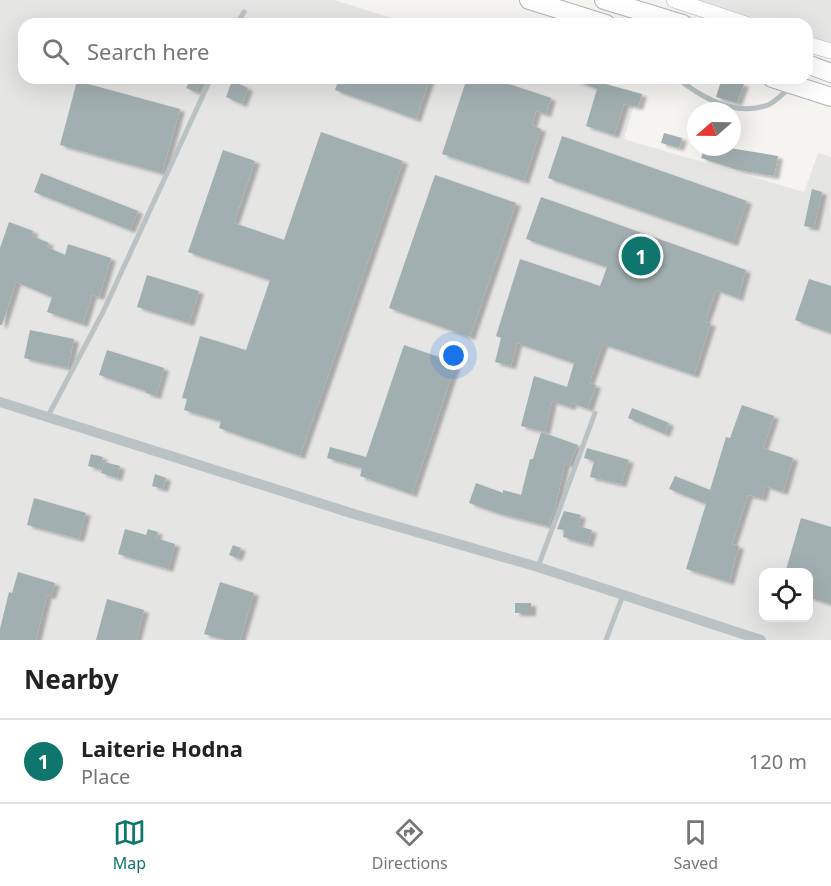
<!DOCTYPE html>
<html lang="en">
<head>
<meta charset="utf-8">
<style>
  :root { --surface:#fff; --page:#f6f6f6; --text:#222; --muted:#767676; --line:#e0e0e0; --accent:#0f766e }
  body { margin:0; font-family:"Noto Sans",sans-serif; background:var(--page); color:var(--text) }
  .controls { position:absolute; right:18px; bottom:18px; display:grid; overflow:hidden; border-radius:12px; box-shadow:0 6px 24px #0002 }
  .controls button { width:54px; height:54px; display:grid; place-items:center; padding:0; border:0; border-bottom:2px solid var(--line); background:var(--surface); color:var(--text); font:30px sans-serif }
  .compass { position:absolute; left:687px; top:102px; width:54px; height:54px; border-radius:50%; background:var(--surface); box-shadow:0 6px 24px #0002; rotate:250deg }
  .you { position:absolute; left:454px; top:356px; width:21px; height:21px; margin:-15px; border:4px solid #fff; border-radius:50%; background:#1a73e8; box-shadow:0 0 0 9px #1a73e833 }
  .badge { display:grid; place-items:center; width:39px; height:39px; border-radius:50%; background:var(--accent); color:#fff; font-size:20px; font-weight:700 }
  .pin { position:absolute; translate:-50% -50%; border:3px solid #fff; box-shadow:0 2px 6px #0006 }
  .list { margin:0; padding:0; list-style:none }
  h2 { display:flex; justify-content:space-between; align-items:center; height:78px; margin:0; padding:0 24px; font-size:26px }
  h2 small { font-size:20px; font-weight:400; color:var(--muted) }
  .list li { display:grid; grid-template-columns:39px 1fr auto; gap:18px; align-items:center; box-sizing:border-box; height:84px; padding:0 24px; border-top:2px solid var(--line) }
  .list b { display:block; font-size:22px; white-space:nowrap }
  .list p { margin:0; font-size:20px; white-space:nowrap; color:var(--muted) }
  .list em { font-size:20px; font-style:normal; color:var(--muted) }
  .icon { flex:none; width:33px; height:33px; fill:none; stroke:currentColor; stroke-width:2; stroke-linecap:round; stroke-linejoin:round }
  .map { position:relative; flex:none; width:831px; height:640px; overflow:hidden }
  .search { position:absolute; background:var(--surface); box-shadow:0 6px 24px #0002; left:18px; right:18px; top:18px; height:66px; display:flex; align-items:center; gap:15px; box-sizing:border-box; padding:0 21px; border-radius:18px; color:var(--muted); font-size:22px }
  .sheet { height:162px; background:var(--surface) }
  nav { display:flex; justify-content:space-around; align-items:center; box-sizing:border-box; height:84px; border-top:2px solid var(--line); background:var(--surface); font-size:16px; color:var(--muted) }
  nav a { display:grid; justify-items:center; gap:3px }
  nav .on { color:var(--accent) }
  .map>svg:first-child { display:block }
</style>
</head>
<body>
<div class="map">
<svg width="831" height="640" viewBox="0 0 831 640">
  <defs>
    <filter id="shadow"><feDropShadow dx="5" dy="3" stdDeviation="1.5" flood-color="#0004"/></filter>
  </defs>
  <rect width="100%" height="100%" fill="#f5f4f1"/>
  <!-- built -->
  <path fill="#e5e5e4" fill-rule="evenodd" d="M0,0H334L411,24H24V78H583L637,95L624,139L804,192L818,153L831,157V640H0ZM764,572H808V618H764Z
    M699,0H831V43L807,35V24H773Z"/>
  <!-- building -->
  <path fill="#a2afb0" filter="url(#shadow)" d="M191,78H202L196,92L186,88Z
    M339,78H430L416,119L335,90Z
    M467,78H491L551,98L546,114L536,111L532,125L541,129L524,181L442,154Z
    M571,78H597L603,80L602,83L642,94L638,107L624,104L614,135L586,126L597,89Z
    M722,78L744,84L737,103L716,97Z
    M77,81L180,109L162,173L60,145Z
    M232,81L248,88L242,104L226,97Z
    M321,132L403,161L300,456L219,428L221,421L184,410L187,399L182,398L200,336L246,350L270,280L188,252L223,150L255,161L234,223L284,240Z
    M664,133L682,138L679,148L661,143Z
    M562,136L747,201L733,243L548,178Z
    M705,147H723L778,156L774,176L738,170L701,158Z
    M41,173L138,211L130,230L34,192Z
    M435,175L516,203L470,337L389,308Z
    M812,189L822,192L814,228L804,226Z
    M541,197L746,270L738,298L716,290L705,322L711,323L694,375L603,344L589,383L596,385L588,409L572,403L570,407L552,401L545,432L521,426L534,376L567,387L574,363L517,343L511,366L495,362L501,338L496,336L520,259L600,286L607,267L526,239Z
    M9,222L33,231L32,236L49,243L47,247L65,255L68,244L111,258L99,297L92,295L83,324L47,312L52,297L16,282L2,325H0V248Z
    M147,275L199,291L189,323L137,307Z
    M809,279L831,286V333L795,320Z
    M30,330L74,339L68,368L24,358Z
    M404,345L456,363L412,494L360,476L362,468L327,458L330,447L366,457Z
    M107,350L164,368L156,396L146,393V391L99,375Z
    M742,405L774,416L763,448L793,458L783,492L765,486L762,498L748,495L732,544L739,546L729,582L686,569L706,504L669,489L675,476L710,490L726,437L730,438Z
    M632,408L669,423L665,434L628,418Z
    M541,432L578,445L569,465L565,463L555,508L548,526L498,513L469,503L476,483L503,493V490L521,495L530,459H533Z
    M587,448L629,460L621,484L590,477L594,461L584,458Z
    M91,454L103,457L99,469L88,466Z
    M104,462L120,466L117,478L101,473Z
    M155,474L166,478L163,489L152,486Z
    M34,498L86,513L79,539L27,525Z
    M564,511L581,515L578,526L592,530L588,544L563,537L564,530L557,529Z
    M801,518L831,527V604L808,597V573H785Z
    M125,529L146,535L148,529L158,532L156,538L175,544L168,569L118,554Z
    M233,545L241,548L237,558L229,555Z
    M18,572L55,583L51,596L47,595L36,640H0V629L9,592L12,593Z
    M220,582L254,593L240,640H226L204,634Z
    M107,599L144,610L136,640H96Z
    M515,603H531V613H515Z"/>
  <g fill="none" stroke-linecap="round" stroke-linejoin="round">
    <defs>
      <path id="secondary" d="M674,0L746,24
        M807,44L831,51"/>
      <path id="trunk" d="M529,0L606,24
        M604,0L683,24
        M807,64L831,73
        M772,78L831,97"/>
    </defs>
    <!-- secondary casing -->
    <use href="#secondary" stroke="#adb7b8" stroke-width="16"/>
    <!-- trunk casing -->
    <use href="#trunk" stroke="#aeb5b7" stroke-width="20"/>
    <!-- service -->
    <path stroke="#bbc2c4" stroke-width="5" d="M237,24L244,12
      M677,78C702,98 735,117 768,105C776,102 784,92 791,87
      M48,416L103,312L211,78
      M538,567L595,413
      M606,640L623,595"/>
    <!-- minor -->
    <path stroke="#bbc2c4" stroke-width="10" d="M0,402L354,514L538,567L761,640"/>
    <!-- secondary -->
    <use href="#secondary" stroke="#fff" stroke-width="15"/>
    <!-- trunk -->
    <use href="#trunk" stroke="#fff" stroke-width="18"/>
  </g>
</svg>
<div class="controls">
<button><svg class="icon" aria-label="locate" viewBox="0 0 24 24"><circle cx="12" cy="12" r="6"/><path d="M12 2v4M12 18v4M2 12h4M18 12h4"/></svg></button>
</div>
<svg class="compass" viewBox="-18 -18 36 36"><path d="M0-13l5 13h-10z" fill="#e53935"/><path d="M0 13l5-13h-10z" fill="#767676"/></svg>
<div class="you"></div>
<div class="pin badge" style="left:641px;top:256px">1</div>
<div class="search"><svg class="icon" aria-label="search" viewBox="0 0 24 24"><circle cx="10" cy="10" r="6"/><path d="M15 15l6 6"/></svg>Search here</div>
</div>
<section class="sheet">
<h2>Nearby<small></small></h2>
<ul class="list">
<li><span class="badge">1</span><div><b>Laiterie Hodna</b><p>Place</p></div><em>120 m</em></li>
</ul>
</section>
<nav>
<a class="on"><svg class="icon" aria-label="map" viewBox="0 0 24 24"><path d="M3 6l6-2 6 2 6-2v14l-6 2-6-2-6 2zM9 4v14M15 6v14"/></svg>Map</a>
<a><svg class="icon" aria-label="directions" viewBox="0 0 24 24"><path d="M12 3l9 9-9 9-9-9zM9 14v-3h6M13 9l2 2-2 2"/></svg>Directions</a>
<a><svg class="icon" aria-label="saved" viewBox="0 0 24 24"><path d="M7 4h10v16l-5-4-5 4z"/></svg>Saved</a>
</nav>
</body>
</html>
